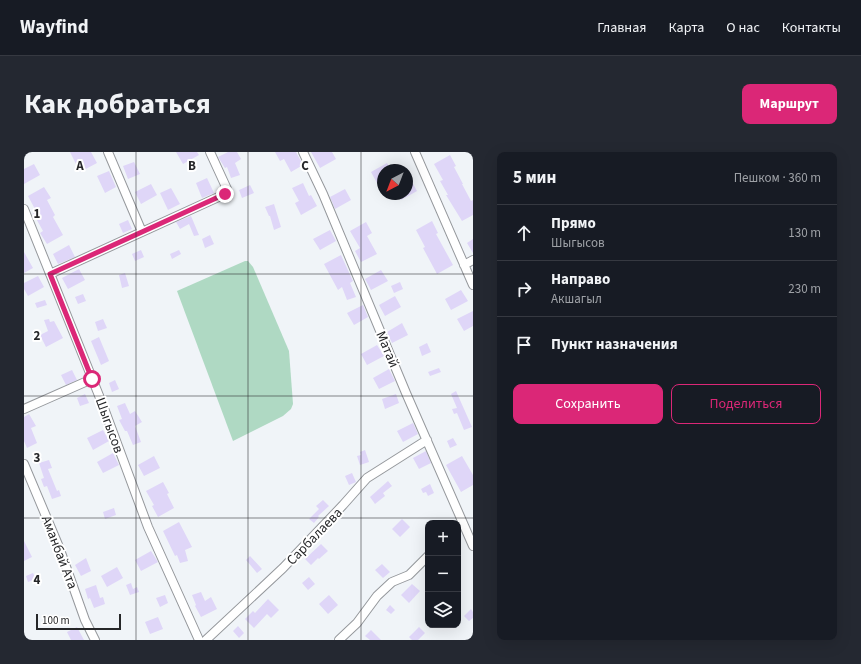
<!DOCTYPE html>
<html lang="ru">
<head>
<meta charset="utf-8">
<style>
  :root { --surface:#171b24; --page:#242831; --text:#f1f3f6; --muted:#9ea1a6; --line:#363941; --accent:#db2777 }
  body { margin:0; font-family:"Source Sans 3",sans-serif; background:var(--page); color:var(--text) }
  .controls { position:absolute; right:12px; bottom:12px; display:grid; overflow:hidden; border-radius:8px; box-shadow:0 4px 16px #0002 }
  .controls button { width:36px; height:36px; display:grid; place-items:center; padding:0; border:0; border-bottom:1px solid var(--line); background:var(--surface); color:var(--text); font:20px sans-serif }
  .compass { position:absolute; left:353px; top:12px; width:36px; height:36px; border-radius:50%; background:var(--surface); box-shadow:0 4px 16px #0002; rotate:222deg }
  .scale { position:absolute; left:12px; bottom:10px; width:85px; box-sizing:border-box; padding-left:4px; border:2px solid #262729; border-top:0; font-size:11px; line-height:14px; white-space:nowrap; color:#262729; -webkit-text-stroke:3px #fff; paint-order:stroke }
  .stop { position:absolute; width:12px; height:12px; margin:-9px; border:3px solid #db2777; border-radius:50%; background:#fff }
  .stop.end { background:#db2777; border-color:#fff; box-shadow:0 1px 4px #0008 }
  .list { margin:0; padding:0; list-style:none }
  h2 { display:flex; justify-content:space-between; align-items:center; height:52px; margin:0; padding:0 16px; font-size:17px }
  h2 small { font-size:13px; font-weight:400; color:var(--muted) }
  .list li { display:grid; grid-template-columns:26px 1fr auto; gap:12px; align-items:center; box-sizing:border-box; height:56px; padding:0 16px; border-top:1px solid var(--line) }
  .list b { display:block; font-size:15px; white-space:nowrap }
  .list p { margin:0; font-size:13px; white-space:nowrap; color:var(--muted) }
  .list em { font-size:13px; font-style:normal; color:var(--muted) }
  .actions { display:flex; gap:8px; padding:12px 16px }
  .actions a { flex:1; padding:9px 0; border:1px solid var(--accent); border-radius:8px; text-align:center; font-size:14px; color:var(--accent) }
  .actions .main { background:var(--accent); color:#fff }
  .icon { flex:none; width:22px; height:22px; fill:none; stroke:currentColor; stroke-width:2; stroke-linecap:round; stroke-linejoin:round }
  .map { position:relative; flex:none; width:449px; height:488px; overflow:hidden; border-radius:8px }
  header { display:flex; align-items:center; gap:24px; box-sizing:border-box; height:56px; padding:0 20px; background:var(--surface); border-bottom:1px solid var(--line) }
  header strong { font-size:19px }
  nav { display:flex; gap:22px; margin-inline-start:auto; font-size:14px }
  .intro { display:flex; align-items:center; justify-content:space-between; box-sizing:border-box; height:96px; padding:0 24px }
  h1 { margin:0; font-size:28px }
  .button { padding:10px 18px; border-radius:8px; background:var(--accent); color:#fff; font-size:14px; font-weight:700 }
  main { display:flex; gap:24px; padding:0 24px }
  aside { flex:1; background:var(--surface); border-radius:8px; box-shadow:0 4px 16px #0002 }
  .map>svg:first-child { display:block }
</style>
</head>
<body>
<header>
<strong>Wayfind</strong>
<nav><a>Главная</a><a>Карта</a><a>О нас</a><a>Контакты</a></nav>
</header>
<div class="intro"><h1>Как добраться</h1><a class="button">Маршрут</a></div>
<main>
<div class="map">
<svg width="449" height="488" viewBox="0 0 449 488">
  <rect width="100%" height="100%" fill="#f0f4f8"/>
  <!-- green -->
  <path fill="#afd9c3" d="M221,109H224L229,115L265,199L269,252L267,257L259,264L209,289L153,139Z"/>
  <!-- building -->
  <path fill="#dfd6f8" d="M46,0H67L73,11L56,20Z
    M152,0H173L175,3L159,12Z
    M204,0H213L217,7L211,11L216,23L207,26L203,15L201,16L194,5Z
    M251,0H272L279,13L267,20L260,7L256,9Z
    M287,0H308L312,7L296,16Z
    M426,3L432,14L430,15L439,32H438L447,49L449,48V63L438,69L422,43H424L416,29L419,28L410,12Z
    M110,10L116,22L104,27L99,14Z
    M363,11L367,18H359V28L353,31L347,20Z
    M10,12L16,23L0,32V17Z
    M85,19L92,35L81,41L73,24Z
    M183,26L190,41L178,46L172,31Z
    M387,28L393,39L377,48L373,42H383V30Z
    M279,31L285,44L287,43L293,54L277,63L271,51L275,49L268,36Z
    M127,32L133,43L117,52L111,40Z
    M226,33L230,41L218,46L215,38Z
    M20,35L27,46L23,48L31,63L29,65L39,83L23,92L16,81L19,79L9,61L12,59L4,44Z
    M147,36L156,52L144,58L136,41Z
    M321,37L327,48L311,57L306,45Z
    M250,52L257,75L250,78L246,64H245L241,55Z
    M167,64L175,83L170,84L165,72L156,77L152,70Z
    M104,68L108,77L99,81L95,72Z
    M408,69L414,81L412,82L429,113L413,122L399,96L401,95L392,78Z
    M342,70L348,81L343,84L353,102L337,110L331,99L336,96L326,79Z
    M306,78L312,89L296,98L289,87Z
    M186,83L190,92L181,96L178,87Z
    M449,87V101L443,91Z
    M45,93L51,105L34,112L29,102Z
    M117,98L120,105L111,109L108,102Z
    M155,98L157,102L148,107L146,102Z
    M0,100L9,116L0,121Z
    M317,103L329,129L326,131L332,145L323,148L318,135L314,138L300,112Z
    M55,117L61,128L44,137L38,126Z
    M357,118L364,129L347,138L341,127Z
    M101,121L105,134L98,136L95,123Z
    M14,124L20,135L4,144L0,137V131Z
    M376,130L379,137L370,141L367,134Z
    M437,138L444,149L427,158L421,147Z
    M59,142L62,149L54,152L51,145Z
    M371,144L377,155L361,164L355,153Z
    M21,148L23,153L13,156L11,151Z
    M339,153L344,165L330,173L323,161Z
    M449,159V174L440,179L433,167Z
    M25,167L26,170L30,169L39,186L22,195L16,183L24,179L20,168Z
    M79,167L83,176L74,179L71,170Z
    M378,171L384,183L368,191L363,180Z
    M75,185L85,209L77,213L67,189Z
    M403,191L407,200L398,204L395,195Z
    M353,193L360,204L343,213L337,202Z
    M415,216L417,220L406,224L404,220Z
    M365,217L371,229L355,237L349,226Z
    M48,218L53,228L42,233L37,223Z
    M91,228L95,237L88,240L85,231Z
    M432,239L448,275L440,278L433,261L430,262L428,257L433,256L427,242Z
    M61,242L65,251L56,254L53,246Z
    M372,242L375,251L361,257L358,247Z
    M101,251L106,262L111,259L118,270L111,274L117,290L109,293L103,279H101L95,268L98,267L93,254Z
    M5,262L12,274L7,276L13,291L3,296L0,289V265Z
    M389,271L394,282L379,290L373,279Z
    M79,278L85,289L69,298L63,286Z
    M429,286L433,293L426,296L423,289Z
    M341,298L345,310L336,313L333,304L337,303L336,300Z
    M402,299L407,311L395,317L389,306Z
    M89,301L95,313L79,321L73,310Z
    M130,304L136,316L120,324L114,313Z
    M438,304L449,323V333L437,340L422,313Z
    M25,308L28,316L24,317L33,339L35,338L37,344L28,347L23,334L20,335L17,327L20,326L15,311Z
    M328,321L332,330L325,333L321,324Z
    M364,329L368,334L359,341L361,344L351,352L346,345Z
    M139,330L145,341L143,342L150,356L134,365L128,354L130,353L122,339Z
    M406,332L410,341L404,344L402,340L399,341L397,337Z
    M299,348L305,354L294,364L295,365L290,371L285,367L295,357L292,354Z
    M90,356L92,363L81,367L79,360Z
    M378,367L386,375L376,385L368,377Z
    M155,370L168,395L161,398L164,409L156,411L153,403L151,404L139,379Z
    M0,389L8,405L0,409Z
    M297,392L304,399L295,407L294,406L287,413L281,407Z
    M127,399L134,410L117,419L111,408Z
    M226,404L238,417L233,421L222,408Z
    M62,406L67,419L57,424L51,413Z
    M358,412L366,420L359,426L351,418Z
    M93,415L99,426L83,435L77,424Z
    M9,421L12,427L4,430L2,424Z
    M285,425L291,432L284,438L278,431Z
    M107,431L109,437L113,435L115,440L106,443L102,433Z
    M388,432L396,439L385,451L377,443Z
    M72,433L76,446L79,445L81,452L70,456L66,446L64,447L61,437Z
    M177,440L181,449L187,445L193,457L177,465L171,454L172,453L168,443Z
    M141,443L144,451L136,455L132,446Z
    M305,443L314,453L304,462L295,452Z
    M244,447L255,458L247,466L243,462L230,476L221,467L229,459L231,461Z
    M366,453L371,458L367,462L362,458Z
    M447,457L449,460V466L445,469L440,464Z
    M134,465L139,477L126,482L121,470Z
    M214,474L220,481L215,486L209,479Z
    M53,475L60,488H47L43,480Z
    M395,475L401,481L394,488H388L385,485Z
    M347,478L357,488H346L341,484Z"/>
  <g fill="none" stroke-linecap="round" stroke-linejoin="round">
    <defs>
      <path id="minor" d="M84,0L118,80
        M279,0L299,42L382,241L449,394
        M391,0L449,133
        M0,57L78,251L124,375L175,488
        M440,113L449,108
        M26,122L201,42L203,37L186,0
        M0,257L68,227
        M0,312L35,395L61,468L71,488
        M182,488L259,416L319,353L343,326L403,288
        M315,488L333,471L353,444L368,430L385,423L404,404"/>
    </defs>
    <!-- minor casing -->
    <use href="#minor" stroke="#95989c" stroke-width="10"/>
    <!-- minor -->
    <use href="#minor" stroke="#fff" stroke-width="8"/>
  </g>
  <g fill="none" stroke-linecap="round" stroke-linejoin="round">
    <!-- route -->
    <path stroke="#db2777" stroke-width="5" d="M68,227L26,122L201,42"/>
  </g>
  <!-- grid -->
  <path fill="none" stroke="#262729" stroke-width="1" stroke-opacity="0.55" d="M112,0V488M224,0V488M337,0V488M0,122H449M0,244H449M0,366H449"/>
  <g text-anchor="middle" stroke-width="4" stroke-linejoin="round" paint-order="stroke">
    <!-- street labels -->
    <g font-size="14" fill="#262729" stroke="#fff">
      <text transform="translate(364 197) rotate(67)" y="5">Матай</text>
      <text transform="translate(86 273) rotate(70)" y="5">Шыгысов</text>
      <text transform="translate(290 384) rotate(-46)" y="5">Сарбалаева</text>
      <text transform="translate(36 400) rotate(69)" y="5">Аманбай Ата</text>
    </g>
  </g>
  <g font-size="13" text-anchor="middle" font-weight="bold" fill="#262729" stroke="#fff" stroke-width="4" stroke-linejoin="round" paint-order="stroke">
    <text x="56" y="18">A</text>
    <text x="168" y="18">B</text>
    <text x="281" y="18">C</text>
    <text x="13" y="66">1</text>
    <text x="13" y="188">2</text>
    <text x="13" y="310">3</text>
    <text x="13" y="432">4</text>
  </g>
</svg>
<div class="controls">
<button>+</button>
<button>−</button>
<button><svg class="icon" aria-label="layers" viewBox="0 0 24 24"><path d="M12 4l9 5-9 5-9-5zM3 14l9 5 9-5"/></svg></button>
</div>
<svg class="compass" viewBox="-18 -18 36 36"><path d="M0-13l5 13h-10z" fill="#e53935"/><path d="M0 13l5-13h-10z" fill="#9ea1a6"/></svg>
<div class="scale">100 m</div>
<div class="stop" style="left:68px;top:227px"></div>
<div class="stop end" style="left:201px;top:42px"></div>
</div>
<aside>
<h2>5 мин<small>Пешком · 360 m</small></h2>
<ul class="list">
<li><svg class="icon" aria-label="ahead" viewBox="0 0 24 24"><path d="M12 20V5M6 11l6-6 6 6"/></svg><div><b>Прямо</b><p>Шыгысов</p></div><em>130 m</em></li>
<li><svg class="icon" aria-label="right" viewBox="0 0 24 24"><path d="M7 20v-9h11M14 6l5 5-5 5"/></svg><div><b>Направо</b><p>Акшагыл</p></div><em>230 m</em></li>
<li><svg class="icon" aria-label="arrive" viewBox="0 0 24 24"><path d="M6 21V4h12l-3 4 3 4H6"/></svg><div><b>Пункт назначения</b></div></li>
</ul>
<div class="actions"><a class="main">Сохранить</a><a>Поделиться</a></div>
</aside>
</main>
</body>
</html>
